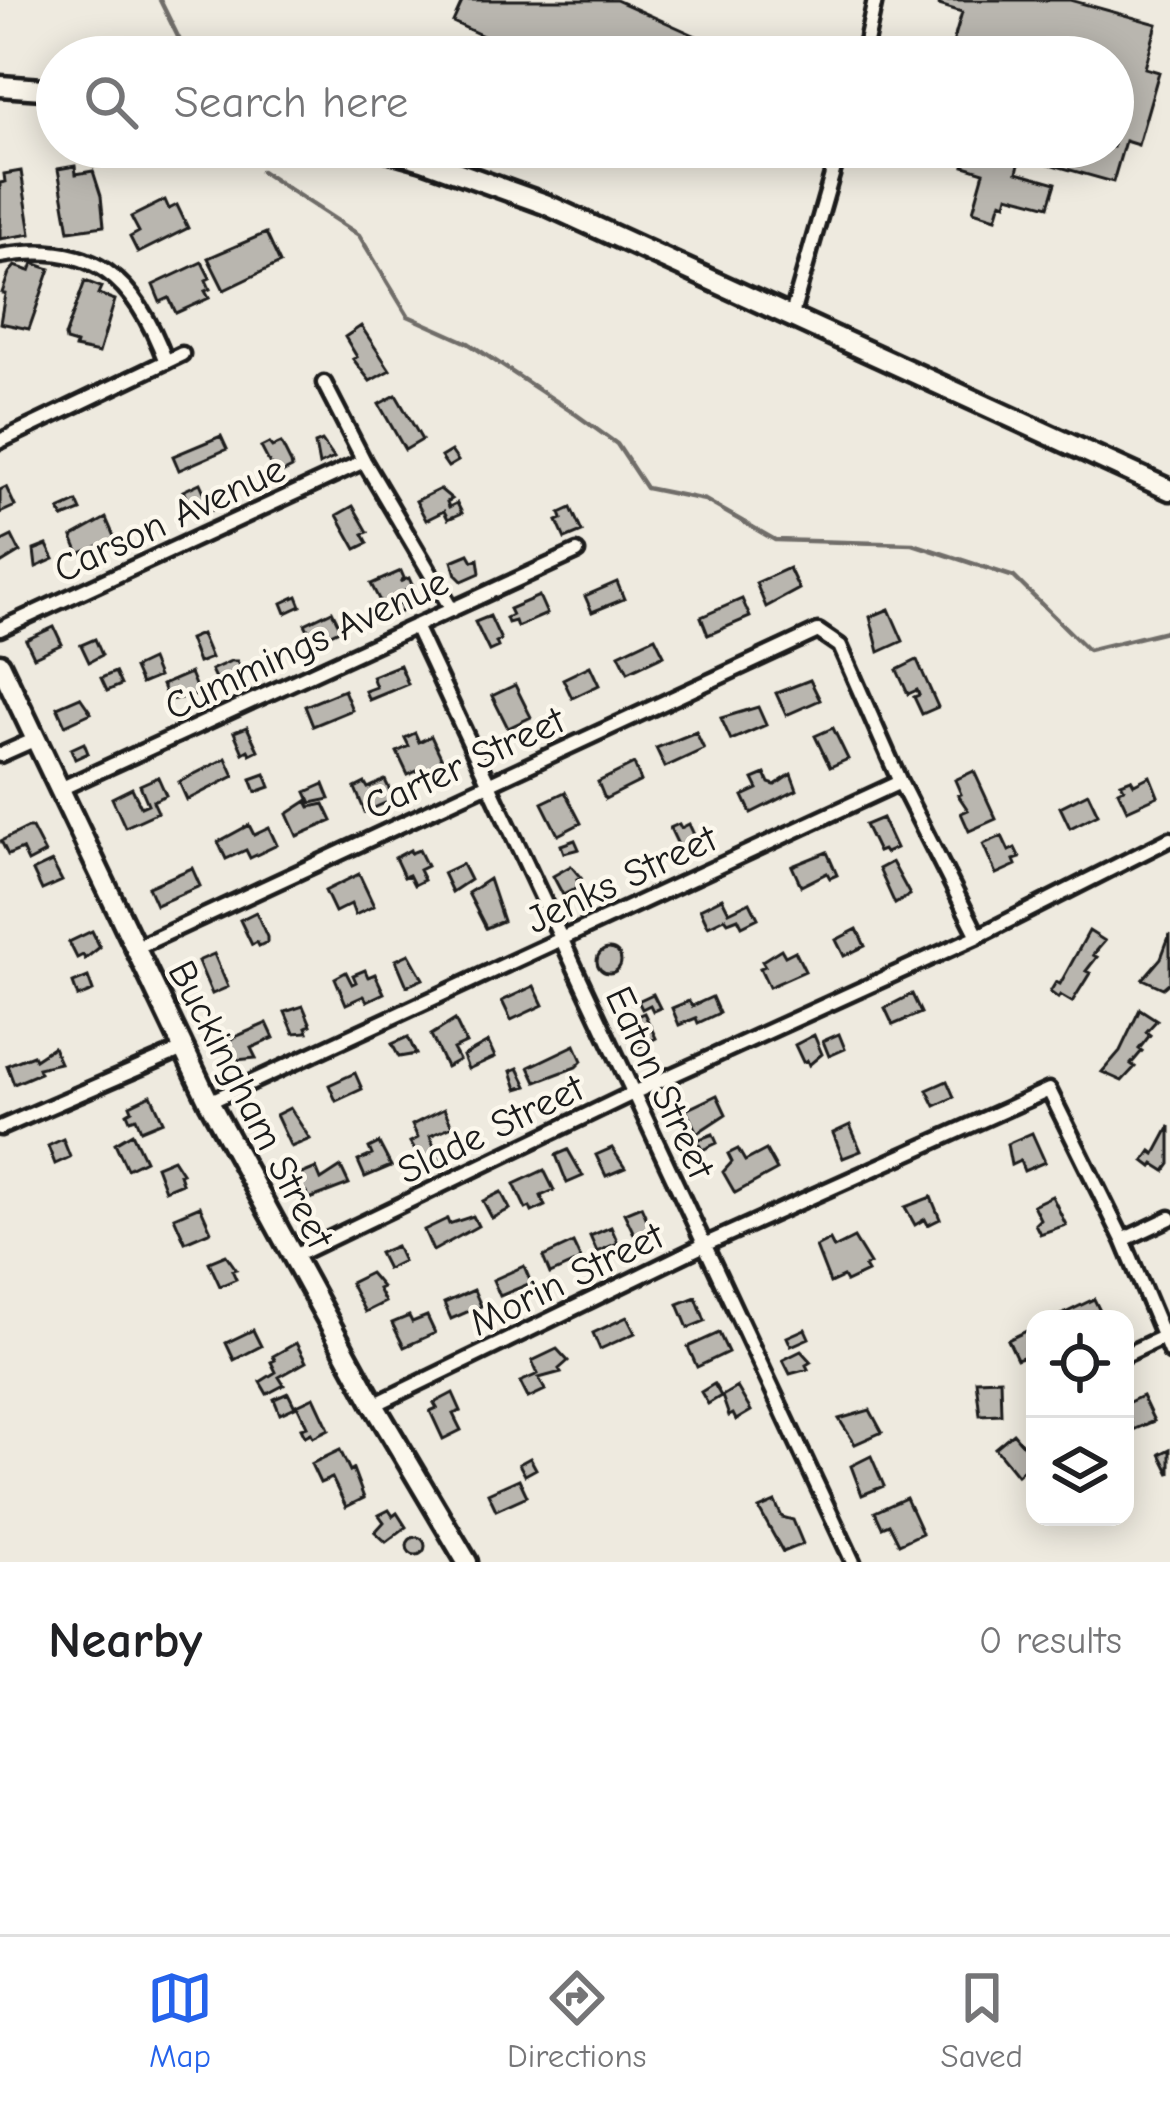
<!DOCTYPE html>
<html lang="en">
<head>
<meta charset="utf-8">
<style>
  :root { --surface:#fff; --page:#f2f2f2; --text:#202124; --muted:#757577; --line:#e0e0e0; --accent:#2563eb }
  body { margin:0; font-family:"Comic Neue",sans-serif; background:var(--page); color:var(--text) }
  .controls { position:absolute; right:36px; bottom:36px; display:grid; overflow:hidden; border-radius:24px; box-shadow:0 6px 30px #0003 }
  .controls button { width:108px; height:108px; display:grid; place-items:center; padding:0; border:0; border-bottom:3px solid var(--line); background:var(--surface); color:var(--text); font:60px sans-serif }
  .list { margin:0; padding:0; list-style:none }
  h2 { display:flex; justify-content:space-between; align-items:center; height:156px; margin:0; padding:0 48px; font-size:51px }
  h2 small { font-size:39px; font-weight:400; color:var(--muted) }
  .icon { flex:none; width:66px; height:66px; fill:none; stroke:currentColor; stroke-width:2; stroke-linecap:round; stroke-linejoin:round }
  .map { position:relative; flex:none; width:1170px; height:1562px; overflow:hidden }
  .search { position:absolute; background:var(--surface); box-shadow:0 6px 30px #0003; left:36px; right:36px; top:36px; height:132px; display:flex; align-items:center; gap:30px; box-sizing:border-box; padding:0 42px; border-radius:66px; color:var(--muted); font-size:45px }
  .sheet { height:372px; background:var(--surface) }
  nav { display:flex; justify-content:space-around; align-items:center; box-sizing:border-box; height:168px; border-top:3px solid var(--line); background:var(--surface); font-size:33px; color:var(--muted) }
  nav a { display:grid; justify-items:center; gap:6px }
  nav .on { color:var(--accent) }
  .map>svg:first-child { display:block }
</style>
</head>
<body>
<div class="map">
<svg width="1170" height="1562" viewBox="0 0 1170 1562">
  <rect width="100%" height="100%" fill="#eeeadf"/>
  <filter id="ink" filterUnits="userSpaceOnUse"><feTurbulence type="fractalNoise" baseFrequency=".00833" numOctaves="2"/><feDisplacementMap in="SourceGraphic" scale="24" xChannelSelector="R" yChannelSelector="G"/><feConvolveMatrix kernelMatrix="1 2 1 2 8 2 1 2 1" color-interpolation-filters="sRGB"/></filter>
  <g filter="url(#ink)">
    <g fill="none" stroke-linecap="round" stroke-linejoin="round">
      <!-- stream -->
      <path stroke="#6f6d69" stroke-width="4.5" d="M160,0L188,57
        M261,171L359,235L408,316L468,343L574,413L617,444L646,488L705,500L775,540L913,544L1014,577L1088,650L1170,630"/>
    </g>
    <!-- building -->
    <path fill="#b9b6af" stroke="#1c1c1c" stroke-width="3" d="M463,0H616L743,57H528L453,22Z
      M941,0H1070L1157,24L1145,68L1159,72L1138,145L1125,141L1113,182L1021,156L1017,172L1056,183L1049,206L1008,195L1006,203L1001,201L996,218L973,211L984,172L964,166L970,147H1113V57H949L962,12L939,5Z
      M75,166L76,174L93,171L101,196L104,226L69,231L58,169Z
      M21,171L31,234L0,239V183L5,182L4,174Z
      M165,200L169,209L177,205L188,228L138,253L130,237L139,232L131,217Z
      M266,233L280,263L224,290L208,258Z
      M202,262L210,278L206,280L210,289L205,291L209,298L176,313L169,298L160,302L153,285Z
      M33,263L50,269L29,329L0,323L5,294L2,293L9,273L15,266L30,271Z
      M85,281L101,287L98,294L115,300L99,353L75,348L76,344L66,341L65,336Z
      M361,326L390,370L370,381L353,359L357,357L345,337Z
      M396,395L422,440L405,450L379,404Z
      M221,436L227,449L179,470L173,456Z
      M322,441L334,458L319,465L315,444Z
      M269,443L272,447L281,443L291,463L292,468L276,476L261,447Z
      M451,451L458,461L448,467L441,457Z
      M200,483L212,510L196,518L183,491Z
      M6,487L15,506L0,513V490Z
      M440,489L452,499L447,502L449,507L457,503L462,513L448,519L444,511L426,520L416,501Z
      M77,502L81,511L63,518L59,510Z
      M353,506L368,532L363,534L368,543L356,549L337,515Z
      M571,508L582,532L565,539L557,521L562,519L560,513Z
      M106,518L115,539L79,554L72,537Z
      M12,536L20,552L0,564V542Z
      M47,545L54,559L36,567L34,550Z
      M469,554L473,561L478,559L480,573L462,581L456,575L452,561Z
      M789,568L799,589L766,607L756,583Z
      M401,571L404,578L400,582L409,578L413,587L403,592L407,601L400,604L403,611L395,614L392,608L385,611L371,584Z
      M617,582L624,599L592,612L585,596Z
      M297,596L301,606L286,613L282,603Z
      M539,596L547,614L517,627L515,621L508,623L506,618L512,615L509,609Z
      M742,599L750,617L708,635L701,617Z
      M889,609L903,641L879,652L870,617Z
      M332,611L341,629L314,642L305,624Z
      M490,616L501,640L496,642L498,647L489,651L475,622Z
      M54,627L62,644L34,657L26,640Z
      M201,634L211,658L198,663L189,639Z
      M655,637L664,655L628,672L619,654Z
      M95,639L102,655L89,662L81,645Z
      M151,660L158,677L141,684L134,668Z
      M917,660L938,707L922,714L914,697L919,695L917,690L908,694L897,670Z
      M231,661H237L242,672L237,674L239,680L220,689L211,670Z
      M400,665L408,684L369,700L365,691L376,687L372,676Z
      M590,666L599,685L572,698L563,679Z
      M115,672L121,685L107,691L101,678Z
      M190,673L199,695L168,700L162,685Z
      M810,680L820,700L786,715L776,693Z
      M515,685L531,717L508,728L492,696Z
      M344,690L352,710L313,726L305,706Z
      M80,697L91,713L65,725L57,707Z
      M758,707L766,725L731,740L721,718Z
      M247,727L258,750L250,754L248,750L243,753L234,732Z
      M833,728L848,759L830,767L815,736Z
      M696,732L704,749L665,767L656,748Z
      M415,733L419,742L431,736L442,759L421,775L419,770L408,775L397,752L409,746L405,738Z
      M84,743L88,753L75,759L71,749Z
      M226,758L234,776L187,800L179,782Z
      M634,764L641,781L605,799L598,782Z
      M974,771L996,819L969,831L961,813L968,810L958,795L961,794L955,780Z
      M265,774L270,787L256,792L251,779Z
      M765,774L769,783L775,785L791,774L797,790L751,813L743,796L758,789L753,779Z
      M1150,776L1158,796L1127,810L1118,791L1124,788L1121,783L1131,779L1134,784Z
      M158,777L166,795L153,801L158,812L125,827L112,798L132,788L141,807L148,804L140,785Z
      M385,780L394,799L365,812L355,788L365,783L368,788Z
      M324,784L330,799L311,803L306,792Z
      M565,792L581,823L558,835L542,803Z
      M1088,793L1098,814L1070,828L1060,807Z
      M307,801L310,807L324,804L332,821L297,836L287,814Z
      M882,818L896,848L885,853L883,850L878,852L865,825Z
      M679,824L681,828L689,824L697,841L688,849L686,846L680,849L670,828Z
      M249,825L254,835L269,828L277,845L250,858L246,850L226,859L218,842Z
      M27,828H32L45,853L28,862L22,849L8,855L1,841Z
      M1002,836L1009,851L1015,848L1020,858L1014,860L1016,865L996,874L983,844Z
      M575,840L579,849L564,853L561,845Z
      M410,850L411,853L419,850L427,866L419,870L424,880L414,885L409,875L404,877L395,858Z
      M827,852L837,875L830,878L827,873L801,886L792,866Z
      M52,862L62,881L42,890L33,871Z
      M892,862L910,895L895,904L879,869Z
      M462,864L470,880L452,892L443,873Z
      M571,866L581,878L577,880L580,886L563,895L553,876Z
      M192,868L200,886L156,905L148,887Z
      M359,874L374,906L355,915L351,904L335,912L325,891Z
      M489,879L503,921L486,928L468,893Z
      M722,898L729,912L750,902L758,918L742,926L738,918L728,922L725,918L708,926L700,909Z
      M256,912L267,937V942L259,946L257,942L252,945L240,920Z
      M857,929L865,946L844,956L836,940Z
      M92,931L100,947L85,959L83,955L77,958L69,942Z
      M1089,931L1105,941L1093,955L1097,957L1086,971L1090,973L1072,1002L1060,995L1058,998L1050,992L1056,982L1060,984Z
      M1170,934V982L1163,988L1143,979L1161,958Z
      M597 961a12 12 0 1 1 24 0a12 12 0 1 1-24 0Z
      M781,949L785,956L795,951L805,971L769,987L760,968L765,966L762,961Z
      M214,954L228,987L212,994L198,961Z
      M409,954L423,979L407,986L396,960Z
      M365,970L368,977L375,974L384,993L367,1001L364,996L346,1004L335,978L346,972L352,984L356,982L353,975Z
      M88,977L93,991L78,997L73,983Z
      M534,986L543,1005L511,1020L502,1001Z
      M653,994L660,1008L653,1011L650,1005L642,1009L638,1001Z
      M912,994L921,1013L893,1025L885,1008Z
      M712,997L719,1013L698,1023L696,1018L679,1025L672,1008L689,1001L692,1006Z
      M303,1006L311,1025L306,1027L308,1032L294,1033L285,1012Z
      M1140,1009L1157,1020L1146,1032L1150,1035L1139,1049L1142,1051L1131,1064L1135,1067L1122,1081L1102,1072L1120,1051Z
      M644,1013L656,1038L639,1047L626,1021Z
      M455,1020L466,1043L453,1049L459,1060L446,1067L431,1035Z
      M267,1023L274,1038L251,1048L256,1058L237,1060L228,1040Z
      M839,1034L845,1049L829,1056L823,1041Z
      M814,1035L822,1054L809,1065L807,1060L803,1062L795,1045Z
      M408,1037L416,1054L399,1057L392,1044Z
      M488,1042L495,1057L468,1069L463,1056Z
      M575,1045L582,1061L576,1067L536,1082L529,1067Z
      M53,1047L60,1063L38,1068L40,1073L14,1084L7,1065L33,1055L35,1059Z
      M518,1068L527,1086L517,1089L511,1071Z
      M355,1073L362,1089L336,1101L329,1085Z
      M947,1081L954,1097L935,1106L927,1090Z
      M151,1095L163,1121L141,1130L136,1118L130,1120L127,1113L132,1110L130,1105Z
      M717,1095L726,1114L697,1133L686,1110Z
      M290,1108L310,1139L291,1147L276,1115Z
      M444,1109L452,1126L430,1136L439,1160L425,1167L410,1142L418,1138L412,1125Z
      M850,1125L861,1151L843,1158L833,1133Z
      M1170,1126V1164L1165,1171L1154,1164L1152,1167L1144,1161L1151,1151L1155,1154Z
      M132,1133L145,1160L127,1169L115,1143Z
      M1032,1133L1045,1162L1024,1171L1020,1161L1011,1165L1007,1144Z
      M713,1134L717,1143L702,1150L697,1140Z
      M63,1139L70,1157L55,1164L48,1146Z
      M379,1143L391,1166L365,1177L358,1161L372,1155L369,1148Z
      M612,1148L625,1168L606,1176L596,1155Z
      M738,1149L745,1161L766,1150L777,1170L735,1193L723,1172L732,1162L728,1154Z
      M568,1150L583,1176L567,1183L556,1155Z
      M173,1159L182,1173L179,1174L182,1183L165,1190L156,1166Z
      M341,1167L349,1184L309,1199L306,1192L301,1194L297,1176L316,1168L321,1180Z
      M544,1170L554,1190L541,1196L545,1206L532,1212L530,1207L526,1209L514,1184Z
      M501,1192L510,1209L492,1218L483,1201Z
      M1052,1196L1066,1225L1040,1234L1035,1224L1040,1219L1033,1205Z
      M931,1197L940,1219L928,1225L925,1219L915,1225L905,1207Z
      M200,1206L211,1231L185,1242L174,1217Z
      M641,1206L653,1233L637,1240L624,1213Z
      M473,1216L478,1226L433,1251L424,1230L447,1219L449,1224Z
      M611,1227L618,1243L597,1252L590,1236Z
      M854,1238L870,1264L864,1267L867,1272L846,1282L843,1277L830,1283L816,1247L830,1240L834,1248Z
      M573,1243L581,1260L550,1274L543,1257Z
      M396,1246L403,1261L387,1269L379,1253Z
      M226,1255L236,1269L232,1270L236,1279L220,1286L209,1262Z
      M524,1266L531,1283L500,1296L493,1280Z
      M370,1273L382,1287L378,1289L385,1302L365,1312L350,1283Z
      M474,1290L481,1306L451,1319L444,1303Z
      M696,1297L705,1321L688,1328L678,1304Z
      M1094,1299L1103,1317L1062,1319L1061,1315Z
      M409,1316L412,1322L427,1316L435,1333L404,1347L392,1323Z
      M627,1317L635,1333L600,1349L593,1333Z
      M1035,1327V1353L1017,1359L1008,1340Z
      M805,1329L809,1338L791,1346L787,1337Z
      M253,1330L261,1346L234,1360L226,1343Z
      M719,1333L728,1352L697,1367L688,1347Z
      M296,1343L306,1362L279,1377L284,1385L267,1394L260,1382L276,1372L271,1362L275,1360L273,1356Z
      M557,1349L568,1361L559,1369L561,1372L539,1378L545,1390L528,1398L520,1382L538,1374L532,1361Z
      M801,1351L811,1362L806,1365L808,1369L790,1374L783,1360Z
      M1000,1379L1001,1414L980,1415L976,1380Z
      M714,1384L721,1396L708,1404L701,1392Z
      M737,1387L751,1411L736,1420L733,1414L729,1416L722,1396Z
      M288,1393L295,1407L280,1414L274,1399Z
      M453,1393L461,1411L453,1414L461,1430L443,1439L430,1411L437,1408L434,1403Z
      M1142,1396L1154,1421L1133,1430L1125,1404Z
      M314,1397L329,1429L313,1437L311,1433L305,1436L301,1428L307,1426L297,1405Z
      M870,1410L882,1432L855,1444L839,1419Z
      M1013,1433L1035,1459L1017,1475L995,1448Z
      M1170,1449V1474L1160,1454Z
      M340,1450L350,1471L353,1469L364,1498L346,1507L332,1478L320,1483L311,1464Z
      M871,1456L884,1486L862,1495L851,1466Z
      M530,1458L536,1469L525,1475L519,1464Z
      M519,1479L527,1496L496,1510L488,1493Z
      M906,1498L922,1533L899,1544L889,1524L882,1527L875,1512Z
      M775,1502L782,1517L793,1520L803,1544L783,1552L759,1509Z
      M389,1510L393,1516L397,1513L406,1527L386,1542L375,1532L384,1522L379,1515Z
      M407 1546a9 9 0 1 1 18 0a9 9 0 1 1-18 0Z"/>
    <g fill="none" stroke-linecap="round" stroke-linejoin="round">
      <defs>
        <path id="street" d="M863,57L875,0
          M0,256C93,240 135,278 166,362
          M791,318L840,147
          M324,383L364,461L452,610
          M0,441L182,354
          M415,626L853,1562
          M0,629L364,461
          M0,755L36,739
          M60,789L577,552
          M978,936L1170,839
          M135,948L818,631L840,646L900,782L978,936L633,1093L292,1257
          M209,1102L900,782
          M0,1128L183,1049
          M1123,1240L1170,1218
          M1125,1355L1163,1337
          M374,1405L704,1245L1049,1090L1123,1240L1170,1352"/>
        <path id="secondary" d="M0,86L57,90
          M376,147L423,160L545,204L1170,490
          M0,664L209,1102L374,1405L467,1562"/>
      </defs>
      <!-- street casing -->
      <use href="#street" stroke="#1c1c1c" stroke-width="21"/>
      <!-- secondary casing -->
      <use href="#secondary" stroke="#1c1c1c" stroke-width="27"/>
      <!-- street -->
      <use href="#street" stroke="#fbf7ec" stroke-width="12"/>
      <!-- secondary -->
      <use href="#secondary" stroke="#fbf7ec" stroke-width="18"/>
    </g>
  </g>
  <g text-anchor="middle" stroke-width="9" stroke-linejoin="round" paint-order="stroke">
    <!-- street labels -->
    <g font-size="39" fill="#1c1c1c" stroke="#fbf7ec">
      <text transform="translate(169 518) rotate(-25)" y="14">Carson Avenue</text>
      <text transform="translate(306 643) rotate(-25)" y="14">Cummings Avenue</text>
      <text transform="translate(464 762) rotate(-25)" y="14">Carter Street</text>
      <text transform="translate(621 878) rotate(-25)" y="14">Jenks Street</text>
      <text transform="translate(661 1082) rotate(65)" y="14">Eaton Street</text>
      <text transform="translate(252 1104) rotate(63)" y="14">Buckingham Street</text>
      <text transform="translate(490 1128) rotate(-26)" y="14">Slade Street</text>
      <text transform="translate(566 1278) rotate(-26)" y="14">Morin Street</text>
    </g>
  </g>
</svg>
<div class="controls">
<button><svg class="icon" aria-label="locate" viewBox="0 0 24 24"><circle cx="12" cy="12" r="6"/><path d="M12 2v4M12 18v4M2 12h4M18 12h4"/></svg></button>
<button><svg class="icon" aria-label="layers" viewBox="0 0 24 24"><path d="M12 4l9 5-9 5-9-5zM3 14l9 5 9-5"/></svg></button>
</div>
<div class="search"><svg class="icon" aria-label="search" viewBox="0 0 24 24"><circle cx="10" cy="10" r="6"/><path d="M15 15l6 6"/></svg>Search here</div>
</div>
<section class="sheet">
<h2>Nearby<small>0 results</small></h2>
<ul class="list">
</ul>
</section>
<nav>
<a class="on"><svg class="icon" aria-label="map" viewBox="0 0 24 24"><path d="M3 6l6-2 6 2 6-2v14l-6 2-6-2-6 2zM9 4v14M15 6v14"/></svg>Map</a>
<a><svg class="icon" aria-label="directions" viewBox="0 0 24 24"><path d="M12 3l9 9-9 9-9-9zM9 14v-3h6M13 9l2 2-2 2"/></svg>Directions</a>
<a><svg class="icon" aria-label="saved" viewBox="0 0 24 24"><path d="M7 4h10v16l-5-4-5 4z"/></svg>Saved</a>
</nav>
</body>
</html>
